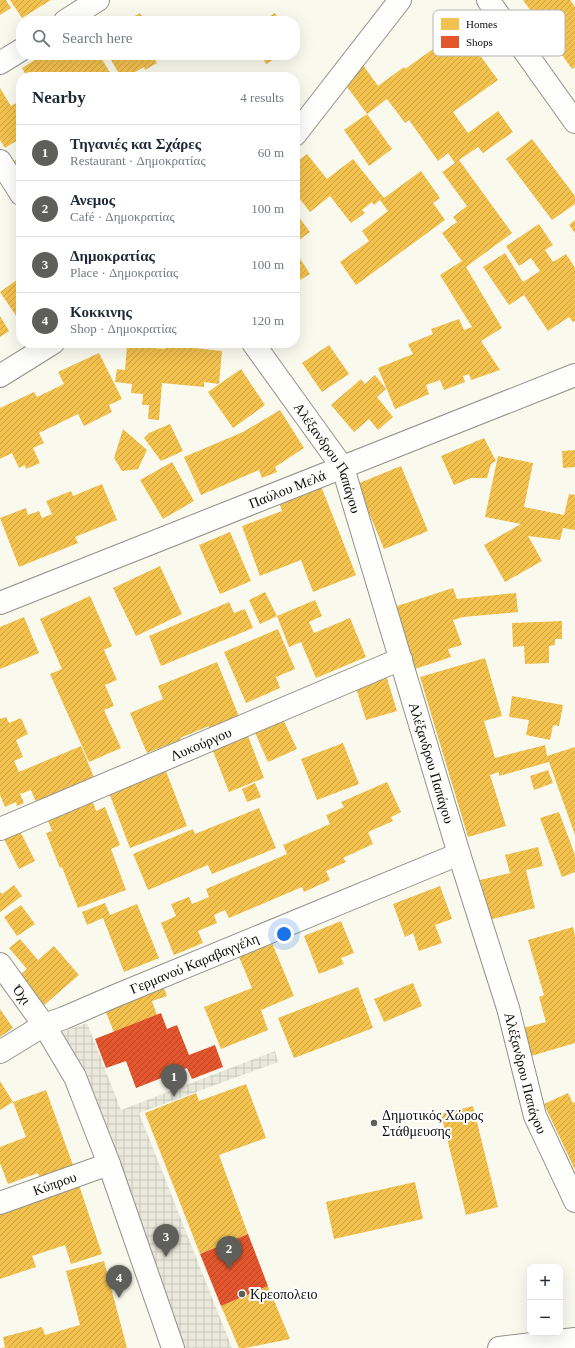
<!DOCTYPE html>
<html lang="en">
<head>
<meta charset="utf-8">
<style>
  :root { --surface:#fff; --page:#f2f2f3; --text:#1f2937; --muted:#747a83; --line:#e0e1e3; --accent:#5e5e5a }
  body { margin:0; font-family:"Times New Roman",serif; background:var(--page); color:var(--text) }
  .controls { position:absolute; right:12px; bottom:12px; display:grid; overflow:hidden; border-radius:8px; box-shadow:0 4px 16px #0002 }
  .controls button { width:36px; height:36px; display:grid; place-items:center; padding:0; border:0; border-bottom:1px solid var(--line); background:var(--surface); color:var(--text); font:20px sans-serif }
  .you { position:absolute; left:284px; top:934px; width:14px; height:14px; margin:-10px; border:3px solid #fff; border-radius:50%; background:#1a73e8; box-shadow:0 0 0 6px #1a73e833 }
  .badge { display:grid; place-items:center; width:26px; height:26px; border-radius:50%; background:var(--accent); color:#fff; font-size:13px; font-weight:700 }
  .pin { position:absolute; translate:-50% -33px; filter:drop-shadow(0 1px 2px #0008) }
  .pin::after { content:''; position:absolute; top:21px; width:14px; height:12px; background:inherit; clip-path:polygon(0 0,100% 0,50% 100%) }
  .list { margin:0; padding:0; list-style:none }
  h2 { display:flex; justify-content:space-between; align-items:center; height:52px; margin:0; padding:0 16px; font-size:17px }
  h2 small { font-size:13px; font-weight:400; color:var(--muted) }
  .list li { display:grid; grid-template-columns:26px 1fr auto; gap:12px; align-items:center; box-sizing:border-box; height:56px; padding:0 16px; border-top:1px solid var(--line) }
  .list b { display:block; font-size:15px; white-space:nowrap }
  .list p { margin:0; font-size:13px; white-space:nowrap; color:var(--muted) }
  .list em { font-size:13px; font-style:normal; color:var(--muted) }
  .icon { flex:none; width:22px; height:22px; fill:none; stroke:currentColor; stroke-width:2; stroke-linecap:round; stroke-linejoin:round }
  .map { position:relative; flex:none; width:575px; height:1348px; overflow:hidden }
  .search { position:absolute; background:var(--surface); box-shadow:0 4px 16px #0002; left:16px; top:16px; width:284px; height:44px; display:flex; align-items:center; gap:10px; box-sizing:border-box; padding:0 14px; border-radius:16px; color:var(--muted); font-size:15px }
  .panel { position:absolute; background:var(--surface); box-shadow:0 4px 16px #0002; left:16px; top:72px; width:284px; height:276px; border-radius:16px }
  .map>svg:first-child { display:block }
</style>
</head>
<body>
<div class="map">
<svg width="575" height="1348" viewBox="0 0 575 1348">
  <defs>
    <pattern id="plaza-grid" width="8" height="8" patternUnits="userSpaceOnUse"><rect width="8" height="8" fill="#e9e8db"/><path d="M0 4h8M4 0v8" fill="none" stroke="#c6c6bb"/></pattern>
    <pattern id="homes-hatch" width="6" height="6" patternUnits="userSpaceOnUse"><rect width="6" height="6" fill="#f2c14e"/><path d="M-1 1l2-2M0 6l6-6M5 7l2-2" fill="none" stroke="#cea443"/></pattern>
    <pattern id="shops-hatch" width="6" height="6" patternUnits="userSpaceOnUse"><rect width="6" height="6" fill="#e4572e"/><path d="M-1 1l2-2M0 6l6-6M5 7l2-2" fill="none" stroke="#b74625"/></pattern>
  </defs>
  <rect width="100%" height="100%" fill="#f9f9ee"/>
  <!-- plaza -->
  <path fill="url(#plaza-grid)" d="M87,1023L121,1110L275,1051L278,1062L139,1113L232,1348H167L59,1033Z"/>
  <!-- homes -->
  <path fill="url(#homes-hatch)" d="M0,0H6L11,8L0,15Z
    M10,0H51L22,18Z
    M523,0H570L575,7V67L572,69Z
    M140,13L145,21H126Z
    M275,13L280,21H263Z
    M461,29L498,80L453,112L468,133L498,111L513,132L483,153L478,147L459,160L512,233L466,267L502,328L481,341L500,370L471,380L469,374L463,376L465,382L444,390L440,380L426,385L429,394L395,409L378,368L413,354L408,344L433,334L431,329L459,319L464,330L472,327L440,275L462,261L442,233L457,222L453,217L467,206L442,172L455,163L448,153L438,161L409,120L405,123L387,99L367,114L392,149L369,166L344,130L367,114L342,80L363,65L378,86L404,67L405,69Z
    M43,55H99L113,77H27L22,68Z
    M108,55H163L155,60L157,63L145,70L144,67L126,77H121Z
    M261,55H281L266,64Z
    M0,88L11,106L21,100V138L5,148L0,140Z
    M532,139L575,196V204L552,220L506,159Z
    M307,154L327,179L353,159L384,198L421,171L440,198L433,203L445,220L356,285L340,262L369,241L362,231L388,211L380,200L374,205L372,202L362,210L365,213L351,223L330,196L310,212L296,194L300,190L295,183V163Z
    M21,156V173L14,161Z
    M295,212L310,232L295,243Z
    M575,220V233L569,225Z
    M539,224L553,245L545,250L553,262L566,254L575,268V321L573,322L569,317L548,331L524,295L509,305L483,267L505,253L523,282L540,271L531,258L519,266L506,246Z
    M295,251L310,274L295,283Z
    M21,277V323L0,292Z
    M0,316L9,331L0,337Z
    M166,345L222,351L219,384L204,382V387L162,383L159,420L148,419L149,405H142L143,394L131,393L132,384L115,382L117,369L125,370L127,346L165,349Z
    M329,345L349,374L322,392L302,363Z
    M99,353L122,399L109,405L112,412L84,426L78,414L39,433L44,443L33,448L40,463L26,469L25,465L19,468L12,453L0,459V408L34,392L37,397L64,384L58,372Z
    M241,369L265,405L233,428L208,392Z
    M375,375L386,389L377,397L393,417L378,430L369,419L354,432L331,405L361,379L365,384Z
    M280,410L304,448L275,467L277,472L262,478L259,470L201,495L184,457L243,432Z
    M170,424L183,451L161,461L144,438L149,433Z
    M123,429L147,450L138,469L122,471L114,458Z
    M484,438L496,461L491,464L487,478H471L454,485L441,456Z
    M575,450V467L563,468L562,451Z
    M498,456L533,463L524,507L564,515L569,494L575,495V530L563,528L560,540L528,536L542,561L505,582L484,545L521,524L485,517Z
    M172,462L194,501L163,519L140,480Z
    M401,466L428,531L384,549L357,484Z
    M102,484L117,520L75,537L78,543L19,567L0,518L26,508L28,515L39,511L42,518L52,514L46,501L71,491L73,496Z
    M321,486L356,575L313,592L301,560L260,576L242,526L282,511L279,502Z
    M230,532L251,581L220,594L199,545Z
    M160,566L182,614L136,636L113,588Z
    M453,588L457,599L516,593L518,612L463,617L453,620L462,645L448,649L451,657L415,669L394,607Z
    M265,592L277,616L260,624L249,600Z
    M90,596L112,646L104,650L117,680L105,685L114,706L104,710L121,748L89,762L50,674L62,669L40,619Z
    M315,600L322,616L309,622L314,633L350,618L366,657L316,678L301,642L289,647L277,616Z
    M229,602L234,613L245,609L253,628L161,666L149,636Z
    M24,617L39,653L0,669V627Z
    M562,621V639H555V645L549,646V663L525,664L524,646L513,647L512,623Z
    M278,629L295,669L276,677L280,688L246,703L224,652Z
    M485,658L502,716L484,721L495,758L545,745L547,756L575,747V835L549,762L499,776V772L490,775L506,826L468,837L420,677Z
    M217,662L240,719L211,731L209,726L180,738V740L147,753L130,713L163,699L158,686Z
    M386,675L397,711L366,720L355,685Z
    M512,696L563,705L559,726L553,725L550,740L526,735L529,720L509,717Z
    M281,715L297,749L268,762L253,728Z
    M6,717L9,723L21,718L28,734L16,740L23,757L14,761L19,772L81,746L96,782L38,807L31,790L20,794L24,803L17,806L16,802L5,807L0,795V719Z
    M248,736L264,778L229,792L213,751Z
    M343,743L359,784L317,800L301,759Z
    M548,770L553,783L534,790L530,776Z
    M166,771L187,826L130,848L109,793Z
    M387,782L401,812L391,817L393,821L368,832L373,844L343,858L346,862L326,871L330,880L304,892L302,887L229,918L225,910L214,915L217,923L198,931L203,943L174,955L161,923L176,916L171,904L189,897L192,904L209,897L206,889L287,854L283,845L330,824L326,815L344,807L341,802Z
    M255,783L261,797L247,802L242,789Z
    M81,799L84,806L93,802L96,811L105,807L120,845L111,849L126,890L78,908L62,867L60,868L46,833L52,831L45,813Z
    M259,808L276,848L212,874L208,865L148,890L133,854L193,829L195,834Z
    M559,812L575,855V872L562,877L540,818Z
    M20,831L35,861L19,869L4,839Z
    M538,847L543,866L526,870L535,908L489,920L480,880L510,873L505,855Z
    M14,885L22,896L0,912V892L2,894Z
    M440,886L452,919L435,925L442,943L419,951L413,933L405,937L393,904Z
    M105,903L110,915L137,904L159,958L124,972L103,918L87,925L82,912Z
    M21,905L35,924L17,936L4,917Z
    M341,921L354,953L341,958L344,964L319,974L304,936Z
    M573,927L575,935V1043L531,1056L523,1028L546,1022L539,997L544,995L528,940Z
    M20,939L38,960L54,946L79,975L43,1006L18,977L27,969L9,948Z
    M272,943L294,996L261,1010L268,1030L221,1049L204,1007L252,988L239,957Z
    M162,983L167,996L152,1001L157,1015L114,1032L103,1005Z
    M413,983L422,1006L384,1022L374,999Z
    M358,987L373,1028L294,1058L278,1018Z
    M0,1009L13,1028L0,1037Z
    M0,1081L13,1102L0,1110Z
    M246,1084L266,1138L219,1155L248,1234L200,1254L145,1113L196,1093L199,1101Z
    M46,1090L74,1168L41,1180L38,1173L8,1184L0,1163V1147L26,1137L13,1102Z
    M568,1093L573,1103L575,1102V1170L544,1104Z
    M473,1106L498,1207L466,1215L441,1114Z
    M415,1182L423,1219L334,1239L326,1202Z
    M79,1185L102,1254L71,1264L65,1245L32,1256L36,1267L0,1279V1211Z
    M104,1261L127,1348H2L5,1347L3,1337L42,1327L45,1335L80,1325L66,1271Z
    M268,1286L290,1339L245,1348H239L221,1306Z"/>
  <!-- shops -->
  <path fill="url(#shops-hatch)" d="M161,1013L167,1029L177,1025L189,1055L215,1045L223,1067L192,1079L187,1068L136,1088L126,1061L106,1068L95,1039Z
    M248,1234L268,1286L221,1306L200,1254Z"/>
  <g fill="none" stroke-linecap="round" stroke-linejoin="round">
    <defs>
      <g id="minor">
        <path d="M488,0L575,122"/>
        <path d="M65,21L98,0"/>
        <path d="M0,63L21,50"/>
        <path d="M295,135L400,0"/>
        <path d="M0,161L21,194"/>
        <path id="s1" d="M253,343L343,468L459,854L508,1008L535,1116L575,1201"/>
        <path d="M0,376L53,343"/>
        <path id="s2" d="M0,603L575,375"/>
        <path id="s3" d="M0,829L401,659"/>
        <path id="s4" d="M0,964L44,1025L75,1077L109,1164L173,1348"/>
        <path id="s5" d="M0,1052L44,1025L64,1018L110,998L459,854"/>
        <path id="s6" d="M0,1203L109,1164"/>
        <path d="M499,1348L575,1339"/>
      </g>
    </defs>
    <!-- minor casing -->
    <use href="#minor" stroke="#92928d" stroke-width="24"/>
    <!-- minor -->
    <use href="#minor" stroke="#fefefc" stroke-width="22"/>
  </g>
  <!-- markers -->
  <g fill="#5e5e5a" stroke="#fff" stroke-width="1.5">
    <circle cx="374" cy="1123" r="4"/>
    <circle cx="242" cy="1294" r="4"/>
  </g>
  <g text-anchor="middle" stroke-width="4" stroke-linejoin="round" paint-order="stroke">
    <!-- street labels -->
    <g font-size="14" fill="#0b0b0b" stroke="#fff">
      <text dy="5" stroke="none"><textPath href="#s1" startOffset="138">Αλέξανδρου Παπάγου</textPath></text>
      <text dy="5" stroke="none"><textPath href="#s2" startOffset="309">Παύλου Μελά</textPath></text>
      <text dy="5" stroke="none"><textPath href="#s3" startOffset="218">Λυκούργου</textPath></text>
      <text dy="5" stroke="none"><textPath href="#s1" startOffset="462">Αλέξανδρου Παπάγου</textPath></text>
      <text dy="5" stroke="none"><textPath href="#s5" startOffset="214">Γερμανού Καραβαγγέλη</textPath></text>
      <text dy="5" stroke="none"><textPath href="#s4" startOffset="38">Όχι</textPath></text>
      <text dy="5" stroke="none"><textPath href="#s1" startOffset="786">Αλέξανδρου Παπάγου</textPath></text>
      <text dy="5" stroke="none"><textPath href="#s6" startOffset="58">Κύπρου</textPath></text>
    </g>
    <!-- poi labels -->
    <g font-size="14" fill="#0b0b0b" stroke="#fff" text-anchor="start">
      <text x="382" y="1120">Δημοτικός Χώρος<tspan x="382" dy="16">Στάθμευσης</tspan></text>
      <text x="250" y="1299">Κρεοπολειο</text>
    </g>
  </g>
  <!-- legend -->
  <rect x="433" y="10" width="132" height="46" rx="6" fill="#fff" stroke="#b6b6b6" stroke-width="1"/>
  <rect x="441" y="18" width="18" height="12" fill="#f2c14e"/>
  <rect x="441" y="36" width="18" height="12" fill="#e4572e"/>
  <g font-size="11" fill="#0b0b0b">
    <text x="466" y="28">Homes</text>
    <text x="466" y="46">Shops</text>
  </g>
</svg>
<div class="controls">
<button>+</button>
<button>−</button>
</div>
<div class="you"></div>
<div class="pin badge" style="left:174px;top:1097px">1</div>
<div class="pin badge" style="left:229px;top:1269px">2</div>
<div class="pin badge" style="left:166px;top:1257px">3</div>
<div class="pin badge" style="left:119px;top:1298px">4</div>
<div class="search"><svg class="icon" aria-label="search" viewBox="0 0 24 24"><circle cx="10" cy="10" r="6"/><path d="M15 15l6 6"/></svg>Search here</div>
<section class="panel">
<h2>Nearby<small>4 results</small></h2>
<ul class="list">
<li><span class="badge">1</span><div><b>Τηγανιές και Σχάρες</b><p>Restaurant · Δημοκρατίας</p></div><em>60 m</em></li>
<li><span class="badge">2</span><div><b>Ανεμος</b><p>Café · Δημοκρατίας</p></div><em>100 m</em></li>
<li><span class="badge">3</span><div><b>Δημοκρατίας</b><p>Place · Δημοκρατίας</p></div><em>100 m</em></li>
<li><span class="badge">4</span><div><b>Κοκκινης</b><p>Shop · Δημοκρατίας</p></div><em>120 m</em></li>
</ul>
</section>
</div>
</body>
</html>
